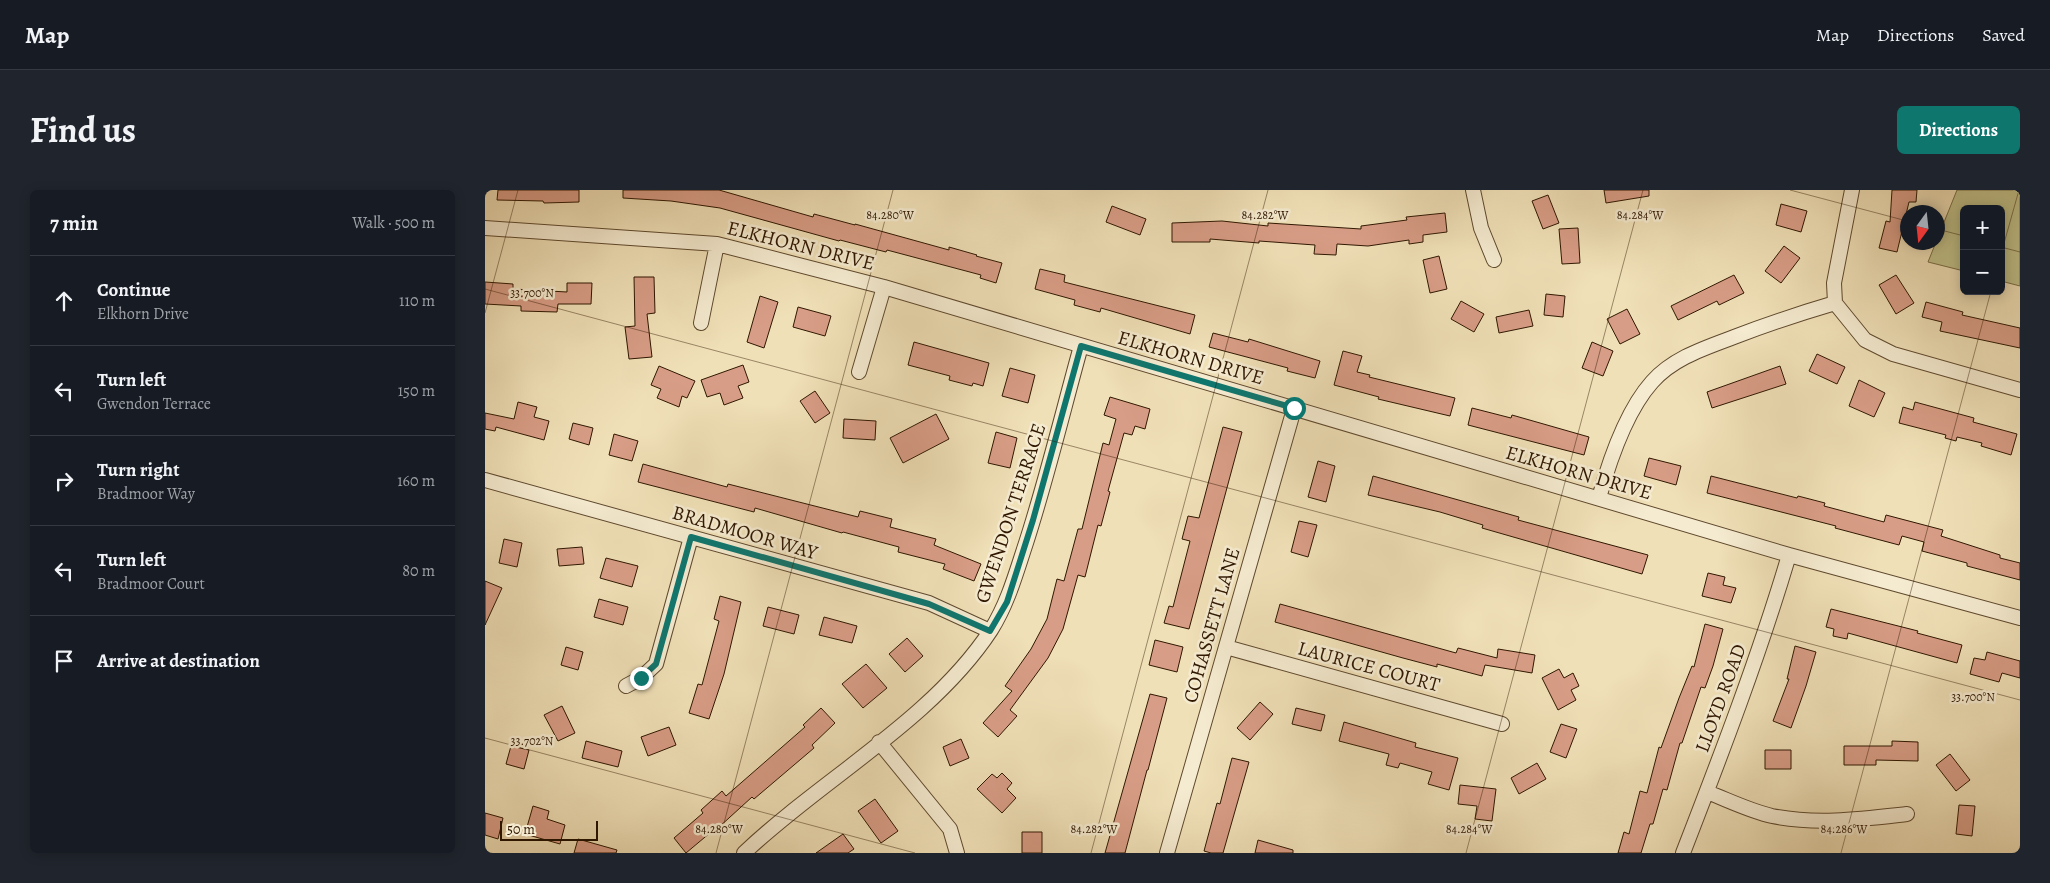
<!DOCTYPE html>
<html lang="en">
<head>
<meta charset="utf-8">
<style>
  :root { --surface:#171b24; --page:#20242c; --text:#f1f3f6; --muted:#9ea1a6; --line:#363941; --accent:#0f766e }
  body { margin:0; font-family:Alegreya,serif; background:var(--page); color:var(--text) }
  .controls { position:absolute; right:15px; top:15px; display:grid; overflow:hidden; border-radius:8px; box-shadow:0 2px 12px #0003 }
  .controls button { width:45px; height:45px; display:grid; place-items:center; padding:0; border:0; border-bottom:1px solid var(--line); background:var(--surface); color:var(--text); font:25px sans-serif }
  .compass { position:absolute; left:1415px; top:15px; width:45px; height:45px; border-radius:50%; background:var(--surface); box-shadow:0 2px 12px #0003; rotate:195deg }
  .scale { position:absolute; left:15px; bottom:12px; width:98px; box-sizing:border-box; padding-left:5px; border:2px solid #2f1700; border-top:0; font-size:14px; line-height:18px; white-space:nowrap; color:#2f1700; -webkit-text-stroke:4px #f5ebd0; paint-order:stroke }
  .stop { position:absolute; width:15px; height:15px; margin:-11px; border:4px solid #0f766e; border-radius:50%; background:#fff }
  .stop.end { background:#0f766e; border-color:#fff; box-shadow:0 1px 5px #0008 }
  .list { margin:0; padding:0; list-style:none }
  h2 { display:flex; justify-content:space-between; align-items:center; height:65px; margin:0; padding:0 20px; font-size:21px }
  h2 small { font-size:16px; font-weight:400; color:var(--muted) }
  .list li { display:grid; grid-template-columns:32px 1fr auto; gap:15px; align-items:center; box-sizing:border-box; height:90px; padding:0 20px; border-top:1px solid var(--line) }
  .list b { display:block; font-size:19px; white-space:nowrap }
  .list p { margin:0; font-size:16px; white-space:nowrap; color:var(--muted) }
  .list em { font-size:16px; font-style:normal; color:var(--muted) }
  .icon { flex:none; width:28px; height:28px; fill:none; stroke:currentColor; stroke-width:2; stroke-linecap:round; stroke-linejoin:round }
  .map { position:relative; flex:none; width:1535px; height:663px; overflow:hidden; border-radius:8px }
  header { display:flex; align-items:center; gap:30px; box-sizing:border-box; height:70px; padding:0 25px; background:var(--surface); border-bottom:1px solid var(--line) }
  header strong { font-size:24px }
  nav { display:flex; gap:28px; margin-inline-start:auto; font-size:18px }
  .intro { display:flex; align-items:center; justify-content:space-between; box-sizing:border-box; height:120px; padding:0 30px }
  h1 { margin:0; font-size:35px }
  .button { padding:12px 22px; border-radius:8px; background:var(--accent); color:#fff; font-size:18px; font-weight:700 }
  main { display:flex; gap:30px; padding:0 30px }
  aside { flex:1; background:var(--surface); border-radius:8px; box-shadow:0 2px 12px #0003 }
  .map>svg:first-child { display:block }
</style>
</head>
<body>
<header>
<strong>Map</strong>
<nav><a>Map</a><a>Directions</a><a>Saved</a></nav>
</header>
<div class="intro"><h1>Find us</h1><a class="button">Directions</a></div>
<main>
<aside>
<h2>7 min<small>Walk · 500 m</small></h2>
<ul class="list">
<li><svg class="icon" aria-label="ahead" viewBox="0 0 24 24"><path d="M12 20V5M6 11l6-6 6 6"/></svg><div><b>Continue</b><p>Elkhorn Drive</p></div><em>110 m</em></li>
<li><svg class="icon" aria-label="left" viewBox="0 0 24 24"><path d="M17 20v-9H6M10 6l-5 5 5 5"/></svg><div><b>Turn left</b><p>Gwendon Terrace</p></div><em>150 m</em></li>
<li><svg class="icon" aria-label="right" viewBox="0 0 24 24"><path d="M7 20v-9h11M14 6l5 5-5 5"/></svg><div><b>Turn right</b><p>Bradmoor Way</p></div><em>160 m</em></li>
<li><svg class="icon" aria-label="left" viewBox="0 0 24 24"><path d="M17 20v-9H6M10 6l-5 5 5 5"/></svg><div><b>Turn left</b><p>Bradmoor Court</p></div><em>80 m</em></li>
<li><svg class="icon" aria-label="arrive" viewBox="0 0 24 24"><path d="M6 21V4h12l-3 4 3 4H6"/></svg><div><b>Arrive at destination</b></div></li>
</ul>
</aside>
<div class="map">
<svg width="1535" height="663" viewBox="0 0 1535 663">
  <rect width="100%" height="100%" fill="#f0e0b7"/>
  <filter id="stains"><feTurbulence type="fractalNoise" baseFrequency=".004" numOctaves="4"/><feColorMatrix values="0 0 0 0 .2 0 0 0 0 .09 0 0 0 0 .02 0 0 0 .5 -.17"/></filter>
  <radialGradient id="worn" r=".72"><stop offset=".6" stop-color="#630" stop-opacity="0"/><stop offset="1" stop-color="#630" stop-opacity=".3"/></radialGradient>
  <!-- green -->
  <path fill="#c0c18a" stroke="#786c45" d="M1472,0H1535V96L1516,91V19H1479V81L1443,72Z"/>
  <!-- building -->
  <path fill="#d89d86" stroke="#2f1700" d="M13,0H94V12L59,13L58,11L12,10Z
    M138,0H234L328,27L329,24L370,35V34L464,60V57L492,65L491,66L517,73L511,93L495,88L496,85L402,60L401,62L355,50L354,51L235,18L186,11L138,8Z
    M1119,0H1164V6L1121,13Z
    M1407,0H1432L1431,12H1424L1412,62L1394,58L1401,31L1405,32Z
    M1063,5L1074,33L1058,39L1047,11Z
    M1296,14L1322,21L1316,42L1291,35Z
    M627,16L661,29L655,45L621,32Z
    M960,23L962,42L938,45V52L924,54V50L883,56L852,54L851,65L829,64L830,55L774,51V53L725,49V52H687V33L737,31L783,36V33L876,39V36L922,30L921,27Z
    M1093,38L1095,73L1077,74L1074,39Z
    M1299,56L1315,68L1296,93L1280,81Z
    M954,66L962,99L945,103L938,70Z
    M555,79L580,85L579,92L710,125L705,144L616,118L615,122L589,115L590,110L550,99Z
    M1249,85L1259,103L1234,115L1232,111L1193,130L1186,116Z
    M1411,85L1429,113L1411,124L1394,95Z
    M149,87H169L170,123L162,124L167,167L144,169L140,137L150,136Z
    M0,92L28,94V99L82,102V93H107L106,114H73L72,122L36,121V116L0,114Z
    M1061,104L1080,106L1078,127L1059,125Z
    M275,106L293,112L279,158L262,152Z
    M976,111L999,124L989,142L966,129Z
    M1441,112L1478,122L1477,125L1535,138V158L1455,141L1457,132L1437,127Z
    M313,117L346,126L340,146L308,137Z
    M1142,119L1155,144L1135,154L1122,129Z
    M1044,120L1048,136L1014,143L1011,127Z
    M728,143L763,152L764,149L835,171L830,188L802,181L803,178L724,157Z
    M429,152L504,173L498,196L488,193L487,196L464,190L465,186L423,175Z
    M1107,152L1128,161L1118,186L1097,178Z
    M858,161L877,166L872,182L885,185L884,187L970,208L965,226L893,209L894,207L849,195Z
    M1332,164L1360,177L1352,194L1324,181Z
    M258,175L264,192L253,196L258,208L239,215L235,203L222,207L216,190Z
    M174,176L210,191L202,208L197,206L194,217L172,208L176,199L166,195Z
    M1295,176L1301,194L1227,218L1222,202Z
    M525,178L550,185L543,213L517,206Z
    M1374,190L1400,203L1389,227L1364,216Z
    M330,201L345,223L330,233L315,211Z
    M625,207L665,219L660,239L650,236L647,245L639,243L623,301L625,302L616,336L613,335L600,387L593,385L578,439L563,468L525,520L532,526L513,547L498,533L527,501L520,496L546,459L562,429L572,389L579,391L593,339H597L618,253L624,255L631,229L619,225Z
    M33,212L52,217L49,227L64,231L59,250L11,237L10,241L0,239V223L29,229Z
    M1430,212L1489,228L1488,232L1532,244L1526,265L1496,256L1497,253L1472,247L1471,251L1460,248L1461,245L1414,233L1418,217L1428,220Z
    M987,218L1026,228L1027,225L1104,247L1099,265L983,235Z
    M451,224L464,249L418,273L405,248Z
    M359,229L391,231L390,250L358,248Z
    M88,233L108,238L104,255L84,249Z
    M738,237L757,242L704,439L679,433L684,416L688,417L705,351L697,349L703,326L714,328Z
    M511,242L532,248L525,278L503,273Z
    M129,244L153,251L147,271L124,265Z
    M1164,268L1196,276L1191,295L1159,286Z
    M833,271L850,276L841,312L823,307Z
    M158,274L242,297L243,294L373,327L375,321L407,329L405,337L451,349L449,355L496,374L489,391L458,379L460,374L413,362L414,357L358,342L357,343L270,318L269,322L153,292Z
    M888,286L1034,327L1033,330L1163,365L1157,384L997,338L998,335L955,322L883,305Z
    M1226,286L1312,308L1313,306L1340,313L1339,316L1399,332L1401,325L1458,340L1456,346L1515,365V368L1535,373V390L1482,376V373L1437,361L1439,352L1417,346L1414,355L1350,338L1351,336L1222,303Z
    M814,331L832,335L823,367L806,362Z
    M19,349L37,353L32,377L14,373Z
    M97,357L99,374L74,376L72,359Z
    M121,368L153,376L147,397L115,388Z
    M1223,383L1240,387L1238,395L1251,398L1246,413L1217,406Z
    M0,391L17,398L0,435Z
    M235,406L256,412L239,484L224,529L204,523L213,494L217,495L234,431L229,429Z
    M114,409L143,417L138,435L109,427Z
    M795,414L971,463L973,458L1012,468L1013,459L1050,465L1047,483L1000,475L997,486L952,474V477L918,468L790,432Z
    M283,417L314,425L309,444L278,436Z
    M1346,419L1433,441L1432,443L1477,455L1472,473L1363,443L1362,449L1348,446L1349,439L1341,437Z
    M339,427L372,436L367,453L334,445Z
    M1220,434L1238,439L1228,476L1220,498L1216,497L1197,553H1195L1182,600L1178,599L1168,634H1165L1156,663H1133L1139,642L1144,644L1155,601L1162,603L1174,557L1176,558L1194,508L1207,476L1209,477Z
    M422,448L438,466L420,482L404,464Z
    M670,450L698,457L692,482L664,475Z
    M1310,456L1331,462L1321,496L1306,538L1288,531L1304,489H1302Z
    M81,457L98,462L93,480L76,475Z
    M1502,462L1535,471V488L1517,483L1514,492L1485,484L1489,468L1500,470Z
    M381,474L402,498L378,518L357,494Z
    M1074,479L1079,488L1088,483L1094,496L1086,500L1091,510L1073,520L1057,488Z
    M665,504L682,508L663,580H662L640,663H620Z
    M775,512L788,524L765,550L752,538Z
    M77,516L90,543L73,551L59,525Z
    M336,518L350,533L327,555L329,558L269,609L267,607L233,638L232,637L201,663L189,648L218,623L216,620L237,601L241,606L320,537L318,535Z
    M811,518L840,525L836,541L807,534Z
    M859,532L931,553L930,557L973,568L964,600L943,594L947,582L915,573L913,578L901,575L904,564L854,551Z
    M1076,534L1092,539L1081,568L1065,562Z
    M184,537L191,555L163,566L156,547Z
    M476,549L484,568L465,576L458,557Z
    M101,551L137,561L133,577L97,568Z
    M1407,551L1433,552V571L1391,570V575H1359V556H1407Z
    M26,556L44,560L39,579L21,574Z
    M1280,560H1306V579H1280Z
    M1465,564L1485,590L1471,601L1451,575Z
    M747,568L764,572L738,663H726L719,661L732,613L735,614Z
    M1052,573L1061,589L1034,604L1026,588Z
    M517,583L527,593L522,599L531,608L517,623L492,599L507,584L512,588Z
    M975,595L1011,599L1007,631L990,629L992,616L973,614Z
    M390,609L413,641L396,653L373,621Z
    M1474,615L1490,616L1487,646L1471,644Z
    M48,616L64,621L62,629L80,635L75,654L40,644Z
    M0,623L18,628L13,649L0,645Z
    M537,642H557V663H537Z
    M358,644L369,659L363,663H331Z
    M93,649L132,660L131,663H89Z
    M773,650L808,660V663H770Z"/>
  <g fill="none" stroke-linecap="round" stroke-linejoin="round">
    <defs>
      <path id="street" d="M988,0L996,38L1009,70
        M1367,0L1349,93L1350,113L1380,150L1408,164L1535,200
        M0,38L232,54L399,97L1304,365L1535,428
        M216,133L232,54
        M374,182L399,97
        M0,290L444,413L505,441
        M1114,308C1124,272 1142,220 1167,192C1188,168 1220,158 1249,147C1283,134 1316,123 1350,113
        M741,457L1017,534
        M141,496L156,488L171,474L206,347
        M394,552L465,639L472,663
        M1222,602C1243,610 1265,621 1287,626C1332,635 1377,629 1422,624
        M259,663C337,589 447,530 506,440C523,413 531,383 541,353C562,288 578,221 596,156
        M682,663L809,219
        M1198,663C1236,565 1274,466 1304,365"/>
    </defs>
    <!-- street casing -->
    <use href="#street" stroke="#5f492e" stroke-width="16"/>
    <!-- street -->
    <use href="#street" stroke="#f5ebd0" stroke-width="14"/>
  </g>
  <g fill="none" stroke-linecap="round" stroke-linejoin="round">
    <!-- route -->
    <path stroke="#0f766e" stroke-width="6" d="M156,488L171,474L206,347L444,414L505,441L522,412L548,330L596,156L809,218"/>
  </g>
  <!-- ticks -->
  <path fill="none" stroke="#2f1700" stroke-width="1" stroke-opacity="0.45" d="M1305,0L1422,31M1452,39L1479,46M1516,57L1535,62M1516,64L1534,0M0,99L1535,510M0,123L33,0M0,548L430,663M231,663L408,0M606,663L783,0M981,663L1158,0M1356,663L1506,101"/>
  <g text-anchor="middle" stroke-width="5" stroke-linejoin="round" paint-order="stroke">
    <!-- street labels -->
    <g font-size="20" fill="#2f1700" stroke="#f5ebd0">
      <text transform="translate(316 55) rotate(14)" y="7">ELKHORN DRIVE</text>
      <text transform="translate(706 167) rotate(16)" y="7">ELKHORN DRIVE</text>
      <text transform="translate(1094 282) rotate(16)" y="7">ELKHORN DRIVE</text>
      <text transform="translate(525 323) rotate(-72)" y="7">GWENDON TERRACE</text>
      <text transform="translate(260 342) rotate(16)" y="7">BRADMOOR WAY</text>
      <text transform="translate(726 435) rotate(-74)" y="7">COHASSETT LANE</text>
      <text transform="translate(884 476) rotate(15)" y="7">LAURICE COURT</text>
      <text transform="translate(1235 508) rotate(-70)" y="7">LLOYD ROAD</text>
    </g>
  </g>
  <g font-size="12" text-anchor="middle" fill="#2f1700" stroke="#f5ebd0" stroke-width="5" stroke-linejoin="round" paint-order="stroke">
    <text x="405" y="29">84.280°W</text>
    <text x="780" y="29">84.282°W</text>
    <text x="1155" y="29">84.284°W</text>
    <text x="47" y="107">33.700°N</text>
    <text x="1488" y="511">33.700°N</text>
    <text x="47" y="555">33.702°N</text>
    <text x="234" y="643">84.280°W</text>
    <text x="609" y="643">84.282°W</text>
    <text x="984" y="643">84.284°W</text>
    <text x="1359" y="643">84.286°W</text>
  </g>
  <rect width="100%" height="100%" filter="url(#stains)"/>
  <rect width="100%" height="100%" fill="url(#worn)"/>
</svg>
<div class="controls">
<button>+</button>
<button>−</button>
</div>
<svg class="compass" viewBox="-18 -18 36 36"><path d="M0-13l5 13h-10z" fill="#e53935"/><path d="M0 13l5-13h-10z" fill="#9ea1a6"/></svg>
<div class="scale">50 m</div>
<div class="stop" style="left:809px;top:218px"></div>
<div class="stop end" style="left:156px;top:488px"></div>
</div>
</main>
</body>
</html>
